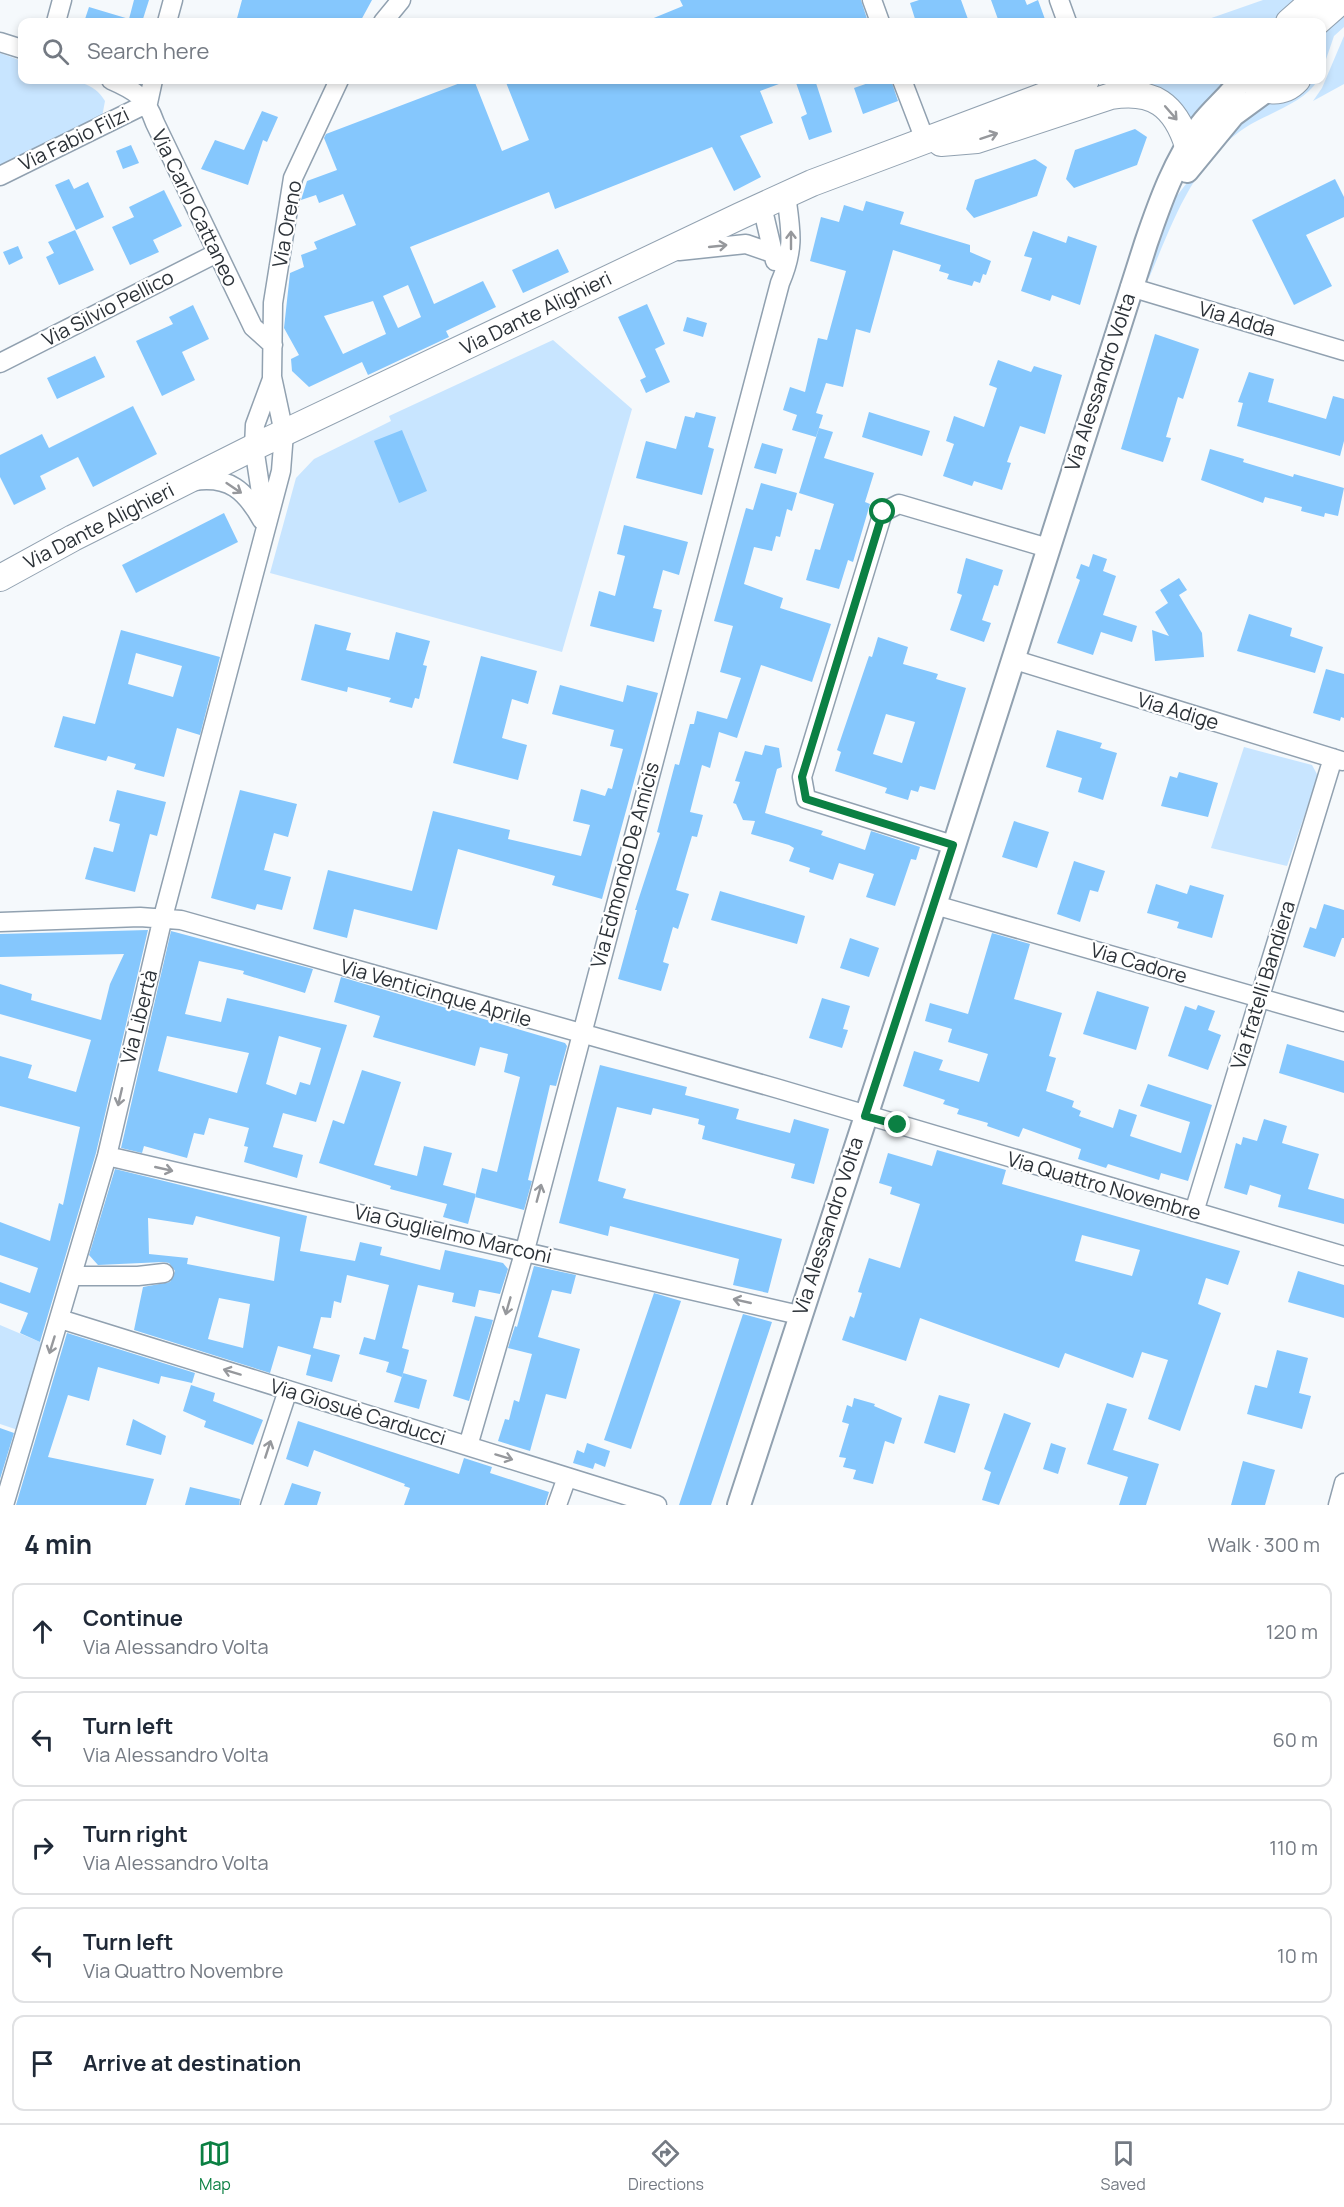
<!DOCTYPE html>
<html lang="en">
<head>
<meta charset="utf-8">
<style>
  :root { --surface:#fff; --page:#f6f6f7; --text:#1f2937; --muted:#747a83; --line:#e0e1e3; --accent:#0b8043 }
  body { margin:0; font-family:Manrope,sans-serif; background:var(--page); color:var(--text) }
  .stop { position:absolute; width:18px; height:18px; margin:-14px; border:4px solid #0b8043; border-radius:50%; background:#fff }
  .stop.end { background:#0b8043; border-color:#fff; box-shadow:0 2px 6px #0008 }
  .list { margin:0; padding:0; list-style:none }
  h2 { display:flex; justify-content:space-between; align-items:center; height:78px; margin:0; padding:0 24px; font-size:26px }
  h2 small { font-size:20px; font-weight:400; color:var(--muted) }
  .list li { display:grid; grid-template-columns:39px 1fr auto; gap:18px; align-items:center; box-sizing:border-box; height:96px; margin:0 12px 12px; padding:0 12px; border:2px solid var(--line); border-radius:12px }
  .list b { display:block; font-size:22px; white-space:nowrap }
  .list p { margin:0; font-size:20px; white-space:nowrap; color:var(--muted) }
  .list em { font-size:20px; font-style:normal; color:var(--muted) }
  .icon { flex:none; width:33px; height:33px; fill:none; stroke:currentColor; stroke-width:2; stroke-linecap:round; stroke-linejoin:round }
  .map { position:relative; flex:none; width:1344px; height:1505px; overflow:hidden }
  .search { position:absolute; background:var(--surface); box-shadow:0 3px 9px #0003; left:18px; right:18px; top:18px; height:66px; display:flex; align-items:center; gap:15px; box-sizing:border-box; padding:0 21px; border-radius:12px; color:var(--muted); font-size:22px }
  .sheet { height:618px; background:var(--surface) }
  nav { display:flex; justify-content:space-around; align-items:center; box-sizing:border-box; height:84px; border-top:2px solid var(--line); background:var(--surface); font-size:16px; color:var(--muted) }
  nav a { display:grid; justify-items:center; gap:3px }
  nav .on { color:var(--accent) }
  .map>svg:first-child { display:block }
</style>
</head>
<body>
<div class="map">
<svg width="1344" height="1505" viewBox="0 0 1344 1505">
  <rect width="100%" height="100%" fill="#f5f9fc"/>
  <!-- green -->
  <path fill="#c8e5ff" d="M1263,0H1301L1280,20L1270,22H1200Z
    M1344,8V27L1334,36L1322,71V32Z
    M1344,36V84L1313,101L1322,88Z
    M0,53L22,61V80C51,80 89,73 105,101L102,117L0,166Z
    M1137,80H1233L1193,127L1135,82Z
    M1309,80H1318C1302,106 1262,114 1239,132C1190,168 1172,225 1149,278L1147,279L1145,276L1176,197L1240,114Z
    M553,340L632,409L562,652L270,573L296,478L314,459L391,421L389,416Z
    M1244,747L1312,765L1318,776L1287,866L1211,848Z
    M0,1325L47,1345L21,1431L0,1424Z"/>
  <!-- building -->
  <path fill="#85c7fd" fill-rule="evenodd" d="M134,0H149L142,22H84L89,7L129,19Z
    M242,0H372L360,22H236Z
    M680,0H861L868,22H644L683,6Z
    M919,0H961L969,22H916L910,3Z
    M991,0H1025L1027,5L1038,0L1046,22H999Z
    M468,80H474L502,151L529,140L505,80L787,81L760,91L773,123L740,136L761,177L734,191L712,147L555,209L549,192L410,247L434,304L483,281L496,307L446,331L449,337L368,375L362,362L309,387L292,371L291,359L299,355L284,328L290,273L304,267L301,255L317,249L314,242L356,225L343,194L319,203L316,195L301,200L307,181L337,170L324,138L326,134ZM408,285L421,317L398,328L383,296ZM373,301L386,334L343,354L324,316Z
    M795,80H815L832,132L809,140L801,117L807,114Z
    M877,80H891L898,101L863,114L854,88Z
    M262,111L278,117L267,142L263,140L248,185L201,169L215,140L244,150Z
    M1135,129L1147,137L1137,165L1074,188L1066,179L1075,150Z
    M131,145L139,163L123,169L116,151Z
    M1035,159L1047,167L1037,196L974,218L966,209L975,180Z
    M69,179L74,189L88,182L104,217L76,230L55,185Z
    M1335,179L1344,197V217L1306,235L1332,286L1294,305L1252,220Z
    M164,190L182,226L153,240L159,252L130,265L112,227L134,217L129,207Z
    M866,201L904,212L900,224L970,245V252L991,261L986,275L983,274L980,283L974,281L972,286L947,279L949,274L939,271L941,265L893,250L870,333L856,329L843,387L826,383L816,413L823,415L816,437L792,430L797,415L783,410L790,387L805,392L818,338L827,340L846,271L810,261L821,217L839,222L844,205L863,211Z
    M75,230L94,270L59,285L46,257L54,253L48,242Z
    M1033,231L1066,243L1068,236L1097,246L1080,305L1052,295L1050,301L1021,291L1032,258L1024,256Z
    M18,246L23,258L9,265L3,252Z
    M558,249L569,272L523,293L512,270Z
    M647,304L665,344L655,349L670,382L646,393L640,380L646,377L618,317Z
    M193,305L209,339L182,352L195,380L162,396L136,341L173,324L169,317Z
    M687,317L707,323L703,337L683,331Z
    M1155,334L1199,349L1183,399L1178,397L1166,437L1171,438L1163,462L1121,449Z
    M95,356L105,377L57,399L47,378Z
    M998,360L1031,372L1034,366L1062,375L1045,434L1020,426L1007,462L1011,463L1002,490L974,481L972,486L943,476L954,444L946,441L954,416L984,427L997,388L989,385Z
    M1249,372L1274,379L1268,402L1326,419L1333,396L1344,399V441L1340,456L1237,426L1243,403L1238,402Z
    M133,406L157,454L93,487L78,457L40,476L46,489L14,505L0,477V455L42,434L49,448Z
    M696,412L716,417L708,447L714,449L702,495L636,478L646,441L676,449L685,416L694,418Z
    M869,412L930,431L922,456L862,437Z
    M819,428L833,432L824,458L874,473L865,502L870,504L853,562L848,560L839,589L806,580L815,549L820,550L834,504L799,493Z
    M402,430L427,491L399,503L374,441Z
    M762,443L783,449L776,474L754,468Z
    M1210,449L1244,459L1243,462L1293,477L1294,474L1344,488L1338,516L1325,513L1324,517L1301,511L1302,507L1265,497L1263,503L1201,480Z
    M761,483L797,493L792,511L787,509L780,537L776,536L772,551L754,547L744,584L783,598L780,608L831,624L812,682L761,665L737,738L719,732L710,768L702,765L690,812L703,815L697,837L692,836L676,890L689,894L678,929L673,927L663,962L669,964L661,991L618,979L637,910H635L660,833L657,832L675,764L679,765L690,724H694L697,711L727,719L741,678L720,672L733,626L714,621L746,508L753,510Z
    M224,513L238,542L136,593L122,565Z
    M624,525L688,542L679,575L663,570L653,608L662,610L654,642L590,626L599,591L615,596L625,556L617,554Z
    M1093,554L1107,559L1103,571L1116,576L1103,615L1137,626L1132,642L1101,632L1093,655L1057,643L1080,580L1076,578L1081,564L1089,567Z
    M966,558L1003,570L998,586L994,585L982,620L991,623L984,642L950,630L962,595L957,593Z
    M1179,578L1187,590L1179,595L1202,633L1204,657L1155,661L1152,630L1169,636L1155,612L1168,603L1160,590Z
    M1249,614L1292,628L1290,636L1323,647L1315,673L1237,651Z
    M315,624L351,633L346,650L389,660L396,632L430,641L423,665L427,666L419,699L415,698L412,708L389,702L391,698L348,687L347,692L301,680Z
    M121,630L220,657L200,735L177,728L164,777L134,769L136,764L108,756L106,761L54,747L63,716L95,724ZM136,653L182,666L173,697L128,684Z
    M878,637L908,647L903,664L938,674L936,679L966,688L935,790L920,786L918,792L911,790L908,800L885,793L887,788L835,771L841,752L837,750L869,656L872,657ZM886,714L915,722L902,763L873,754Z
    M481,656L537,671L528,704L512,699L502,738L527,745L518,780L453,763Z
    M1326,669L1344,674V718L1341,717L1340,721L1313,713Z
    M560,685L623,702L627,685L658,693L602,899L552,885L555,876L458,849L437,930L354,909L347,938L313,929L328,870L412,891L433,811L510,830L508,839L581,856L590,825L573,821L581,789L605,796L608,788L612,789L623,749L610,746L614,730L552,714Z
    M1057,730L1102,743L1100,748L1117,753L1103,800L1078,792L1082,778L1046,767Z
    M765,745L779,748L782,767L777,769L765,813L823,831L821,835L865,850L871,831L920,847L916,860L911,859L895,906L866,897L874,874L839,863L833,880L809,872L810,868L789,861L794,848L789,845L751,834L755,821L743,820L736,804L733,803L740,782L735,781L745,751L762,755Z
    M1179,772L1218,783L1208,817L1161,806L1170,776L1177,778Z
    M117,790L166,802L157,836L150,834L135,892L85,879L94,847L113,852L120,824L109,821Z
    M240,790L297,804L288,837L274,833L264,870L291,877L282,910L257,904L255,910L211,898Z
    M1014,821L1049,832L1037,868L1002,857Z
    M1074,861L1105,871L1098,892L1090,890L1080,922L1057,914Z
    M1156,884L1187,894L1190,885L1224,895L1212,938L1177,928L1179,922L1147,913Z
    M720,891L805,916L797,944L711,920Z
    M1324,904L1344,910V938H1342L1335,957L1303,947L1310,927L1316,929Z
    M148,930L96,1153L40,1342L20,1333L28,1313L0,1303V1282L30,1293L38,1268L0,1255V1222L50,1241L59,1203L63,1205L80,1127L0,1106V1056L32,1065L28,1078L76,1092L91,1040L0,1014V984L32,994L31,1000L101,1020L110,984L124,954L0,957V934Z
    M171,931L313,969L305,993L243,974L244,971L199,961L185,1014L221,1022L227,998L347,1025L316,1122L283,1113L273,1147L303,1155L297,1178L244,1162L248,1147L244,1146L249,1128L209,1118L204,1135L194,1133L187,1158L144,1146L142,1153L121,1148ZM167,1036L249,1053L237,1093L158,1071ZM279,1036L321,1048L310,1085L300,1082L296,1095L266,1084Z
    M992,933L1030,944L1014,999L1062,1013L1049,1056L1056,1058L1046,1091L1074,1101L1072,1107L1081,1111L1079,1116L1113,1128L1119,1109L1137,1115L1130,1136L1181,1153L1190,1122L1140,1106L1148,1084L1212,1105L1188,1181L1161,1173L1159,1180L1108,1164L1106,1168L1078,1159L1081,1149L1023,1128L1019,1137L987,1126L988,1123L957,1114L959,1109L943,1104L945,1100L903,1086L914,1051L943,1060L939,1070L979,1082L988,1054L948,1042L952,1029L925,1021L930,1003L968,1014Z
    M850,938L879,948L869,977L840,968Z
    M341,977L565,1043L567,1046L556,1086L550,1085L528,1180L532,1181L524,1210L475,1197L482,1168L497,1172L520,1077L504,1072L508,1054L480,1047L475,1066L373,1037L380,1016L334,1002Z
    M1097,991L1149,1007L1136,1050L1083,1034Z
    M822,998L850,1006L843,1029L848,1030L842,1048L809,1038Z
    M1198,1005L1215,1011L1208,1030L1221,1035L1208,1070L1168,1056L1185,1006L1196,1010Z
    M1287,1044L1344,1061V1093L1279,1073Z
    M600,1065L687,1087L685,1095L739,1109L736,1119L790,1133L794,1119L829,1129L814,1184L791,1178L795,1164L702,1139L705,1126L698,1124L699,1119L653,1108L651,1115L617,1107L598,1181L626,1189L623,1198L782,1239L768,1293L733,1285L739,1259L610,1226L608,1236L559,1223Z
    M362,1070L401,1082L374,1165L417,1176L424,1146L452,1153L443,1185L476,1194L468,1224L443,1217L447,1204L390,1189L391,1186L319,1163L333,1120L344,1124Z
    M1264,1119L1287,1126L1282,1143L1319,1154L1308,1189L1344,1199V1224L1278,1207L1281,1195L1250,1185L1247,1195L1224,1188L1236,1143L1241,1145L1243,1137L1257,1141Z
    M937,1150L1006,1170L1002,1184L1240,1251L1228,1285L1206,1278L1198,1304L1221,1313L1180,1431L1148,1419L1168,1360L1142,1352L1133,1378L1065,1353L1059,1368L920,1318L906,1361L842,1340L850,1316L854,1318L862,1293L858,1292L869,1258L900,1268L920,1204L890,1194L892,1187L879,1183L888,1153L932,1166ZM1082,1235L1140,1250L1132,1276L1075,1261Z
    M115,1169L307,1216L300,1251L355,1261L360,1242L382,1247L380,1255L440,1270L445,1250L503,1263L508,1269L500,1294L479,1290L475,1307L452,1302L454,1293L418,1285L402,1348L409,1350L402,1377L386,1372L389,1362L359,1354L364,1337L375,1340L389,1285L347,1275L341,1303L334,1301L331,1318L321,1317L313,1348L340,1355L332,1382L306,1375L311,1355L278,1346L270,1373L134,1330L143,1287L170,1282L175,1271L169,1263L163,1262L98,1265L89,1255ZM196,1216L280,1237L274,1281L187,1264L188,1258L149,1254L148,1218L193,1225ZM219,1298L250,1304L243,1348L208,1339Z
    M534,1266L576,1275L571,1294L552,1290L538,1337L580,1349L566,1399L546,1394L530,1451L498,1441L505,1419L509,1420L514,1400L519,1402L532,1354L508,1348L515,1326L517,1327Z
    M1298,1271L1344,1285V1318L1288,1302Z
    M654,1293L681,1301L631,1449L604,1440Z
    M743,1314L772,1322L711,1505H679Z
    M475,1316L493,1320L469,1401L453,1396Z
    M67,1333L195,1373L192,1383L161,1376L159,1384L98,1367L89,1401L68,1395L48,1457L154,1479L146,1505H16Z
    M1277,1350L1308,1358L1299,1393L1311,1396L1302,1429L1247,1414L1255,1385L1267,1388Z
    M403,1373L427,1380L419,1409L394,1402Z
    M191,1385L215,1393L213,1401L263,1420L253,1445L204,1427L206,1421L183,1411Z
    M939,1395L970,1404L955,1453L924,1443Z
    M854,1398L875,1404L874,1406L902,1418L894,1444L885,1441L873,1484L853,1479L856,1470L843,1467L846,1458L839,1457L849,1424L842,1422L847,1405L852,1407Z
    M1107,1403L1127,1409L1113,1450L1159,1464L1146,1505H1119L1128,1477L1087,1464Z
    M1004,1413L1031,1423L999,1505L982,1500L991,1472L984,1469Z
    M133,1419L166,1436L161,1455L126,1445Z
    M298,1421L459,1474L464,1458L492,1467L490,1473L549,1492L545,1505H404L410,1488L404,1486L405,1484L314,1450L308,1467L286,1459Z
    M0,1428L14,1433L0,1479Z
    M587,1443L610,1451L605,1467L595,1463L593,1469L573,1463L577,1450L584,1453Z
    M1051,1443L1066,1448L1058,1474L1043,1469Z
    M1243,1461L1275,1470L1265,1505H1231Z
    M292,1483L321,1492L317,1505H284Z
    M190,1487L240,1499L239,1505H185Z"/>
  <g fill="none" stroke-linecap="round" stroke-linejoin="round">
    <defs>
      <path id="minor" d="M872,0L880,22
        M1059,0L1067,22
        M56,22L62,0
        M167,22L173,0
        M383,22L401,0
        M0,42L22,49
        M111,80C136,91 146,97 155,123L253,327L273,345
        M902,80L925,140
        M0,176L148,103L153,80
        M762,206L775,261
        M679,251L746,244L772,253
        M1130,287L1344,351
        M0,363L217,253
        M194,481C229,476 245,490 262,520
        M265,519L254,447L255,425L272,379
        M1012,659L1342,761
        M953,845L806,799L802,777L883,512L899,504L1048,548
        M935,905L1344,1022
        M0,922L140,917L181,920L779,1089L1344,1256
        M107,1156L799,1315
        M1194,1212L1333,758
        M72,1276H138L164,1273
        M60,1319L657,1505
        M468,1446L525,1250L780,283C795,248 791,231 786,195
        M4,1505L107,1156L163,917L281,471L284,433L272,377L273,303L293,178L339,80
        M250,1505L288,1390
        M557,1505L567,1477
        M1338,1505L1344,1483"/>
      <path id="tertiary" d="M1187,171L1233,115L1267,90
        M739,1505L935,905L1146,243C1160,202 1175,160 1201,125C1213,109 1229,97 1241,80"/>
      <path id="secondary" d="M1289,22L1314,0
        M1317,22L1342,0
        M1251,80C1264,94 1284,94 1297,80
        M941,143L977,140L1111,96C1153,89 1175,105 1188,146
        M0,578L73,538L254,447L740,216L812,183L1086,80"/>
    </defs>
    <!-- minor casing -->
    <use href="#minor" stroke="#91a1b0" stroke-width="21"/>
    <!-- tertiary casing -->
    <use href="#tertiary" stroke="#91a1b0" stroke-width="26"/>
    <!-- secondary casing -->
    <use href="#secondary" stroke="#91a1b0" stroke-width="28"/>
    <!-- minor -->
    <use href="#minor" stroke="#fff" stroke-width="18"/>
    <!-- tertiary -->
    <use href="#tertiary" stroke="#fff" stroke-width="22"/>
    <!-- secondary -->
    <use href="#secondary" stroke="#fff" stroke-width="26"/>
  </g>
  <!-- one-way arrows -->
  <defs><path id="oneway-shaft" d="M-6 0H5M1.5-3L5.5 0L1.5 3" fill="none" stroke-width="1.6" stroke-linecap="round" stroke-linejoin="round" transform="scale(1.5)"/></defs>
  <g stroke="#96989c">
    <use href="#oneway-shaft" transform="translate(1171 113) rotate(49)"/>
    <use href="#oneway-shaft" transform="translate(989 136) rotate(-18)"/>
    <use href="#oneway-shaft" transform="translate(791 240) rotate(-90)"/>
    <use href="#oneway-shaft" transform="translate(718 246) rotate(-6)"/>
    <use href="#oneway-shaft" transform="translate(234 488) rotate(34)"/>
    <use href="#oneway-shaft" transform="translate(120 1097) rotate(103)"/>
    <use href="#oneway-shaft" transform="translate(164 1169) rotate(13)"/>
    <use href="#oneway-shaft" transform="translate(539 1193) rotate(-75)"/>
    <use href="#oneway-shaft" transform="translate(742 1301) rotate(-167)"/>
    <use href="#oneway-shaft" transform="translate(508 1306) rotate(106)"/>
    <use href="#oneway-shaft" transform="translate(52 1345) rotate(107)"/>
    <use href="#oneway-shaft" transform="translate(232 1372) rotate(-163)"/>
    <use href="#oneway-shaft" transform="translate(268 1449) rotate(-72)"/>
    <use href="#oneway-shaft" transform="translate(504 1457) rotate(17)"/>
  </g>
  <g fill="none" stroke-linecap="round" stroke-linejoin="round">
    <!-- route -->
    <path stroke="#0b8043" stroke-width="8" d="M883,512L802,777L806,799L953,845L865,1116L898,1125"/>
  </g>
  <g text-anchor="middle" stroke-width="4.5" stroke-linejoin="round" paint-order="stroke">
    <!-- street labels -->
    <g font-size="20" fill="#2c3238" stroke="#fff">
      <text transform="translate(74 139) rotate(-26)" y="7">Via Fabio Filzi</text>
      <text transform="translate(195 208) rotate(64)" y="7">Via Carlo Cattaneo</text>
      <text transform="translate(287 224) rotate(-80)" y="7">Via Oreno</text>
      <text transform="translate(108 308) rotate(-27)" y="7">Via Silvio Pellico</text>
      <text transform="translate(536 313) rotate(-26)" y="7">Via Dante Alighieri</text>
      <text transform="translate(1237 319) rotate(16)" y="7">Via Adda</text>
      <text transform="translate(1100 382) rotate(-72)" y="7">Via Alessandro Volta</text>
      <text transform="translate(99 526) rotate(-27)" y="7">Via Dante Alighieri</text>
      <text transform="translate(1178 711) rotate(17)" y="7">Via Adige</text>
      <text transform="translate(625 865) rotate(-75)" y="7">Via Edmondo De Amicis</text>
      <text transform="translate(1139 963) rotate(16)" y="7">Via Cadore</text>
      <text transform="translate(1263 985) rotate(-73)" y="7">Via fratelli Bandiera</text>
      <text transform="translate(436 993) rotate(16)" y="7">Via Venticinque Aprile</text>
      <text transform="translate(139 1017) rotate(-76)" y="7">Via Libertà</text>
      <text transform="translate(1104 1186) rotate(16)" y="7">Via Quattro Novembre</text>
      <text transform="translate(828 1226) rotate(-72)" y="7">Via Alessandro Volta</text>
      <text transform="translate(453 1234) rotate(13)" y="7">Via Guglielmo Marconi</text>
      <text transform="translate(358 1412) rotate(17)" y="7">Via Giosuè Carducci</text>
    </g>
  </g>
</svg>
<div class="stop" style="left:883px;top:512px"></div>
<div class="stop end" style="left:898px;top:1125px"></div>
<div class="search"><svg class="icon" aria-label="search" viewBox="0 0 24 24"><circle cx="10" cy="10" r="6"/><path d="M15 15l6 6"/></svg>Search here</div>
</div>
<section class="sheet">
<h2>4 min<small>Walk · 300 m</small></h2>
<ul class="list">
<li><svg class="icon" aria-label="ahead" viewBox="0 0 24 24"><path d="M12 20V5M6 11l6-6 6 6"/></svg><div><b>Continue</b><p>Via Alessandro Volta</p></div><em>120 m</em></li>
<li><svg class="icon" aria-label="left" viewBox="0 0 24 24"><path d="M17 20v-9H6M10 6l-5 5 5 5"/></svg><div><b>Turn left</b><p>Via Alessandro Volta</p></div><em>60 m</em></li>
<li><svg class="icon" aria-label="right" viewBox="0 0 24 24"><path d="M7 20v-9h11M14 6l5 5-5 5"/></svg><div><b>Turn right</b><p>Via Alessandro Volta</p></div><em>110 m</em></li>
<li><svg class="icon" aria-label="left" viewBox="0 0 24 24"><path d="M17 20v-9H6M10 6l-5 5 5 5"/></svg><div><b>Turn left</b><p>Via Quattro Novembre</p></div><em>10 m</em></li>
<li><svg class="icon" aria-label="arrive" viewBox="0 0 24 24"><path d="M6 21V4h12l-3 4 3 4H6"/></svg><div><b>Arrive at destination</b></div></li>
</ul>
</section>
<nav>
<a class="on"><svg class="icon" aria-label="map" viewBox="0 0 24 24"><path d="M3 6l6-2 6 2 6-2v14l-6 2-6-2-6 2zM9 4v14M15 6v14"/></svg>Map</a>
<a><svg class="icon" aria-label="directions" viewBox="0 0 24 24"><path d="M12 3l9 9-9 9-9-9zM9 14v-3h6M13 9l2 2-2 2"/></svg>Directions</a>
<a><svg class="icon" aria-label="saved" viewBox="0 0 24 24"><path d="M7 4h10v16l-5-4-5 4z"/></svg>Saved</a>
</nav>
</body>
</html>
